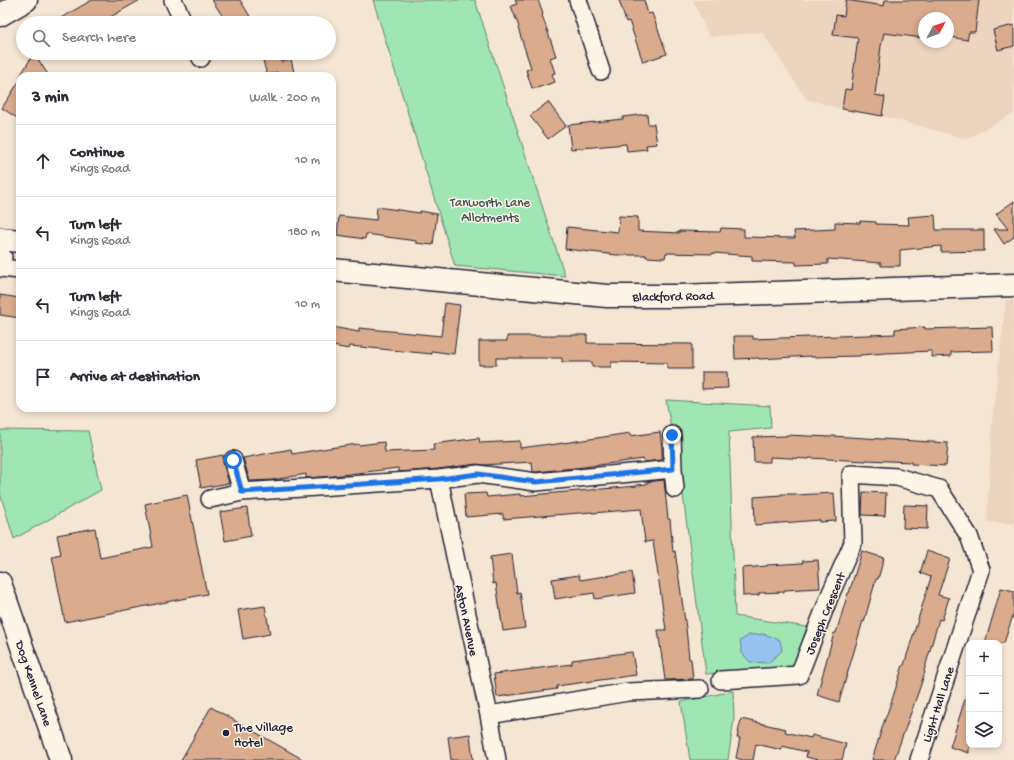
<!DOCTYPE html>
<html lang="en">
<head>
<meta charset="utf-8">
<style>
  :root { --surface:#fff; --page:#f7f7f7; --text:#2b2b33; --muted:#7c7c81; --line:#e1e1e2 }
  body { margin:0; font-family:"Gochi Hand",sans-serif; background:var(--page); color:var(--text) }
  .controls { position:absolute; right:12px; bottom:12px; display:grid; overflow:hidden; border-radius:8px; box-shadow:0 2px 6px #0003 }
  .controls button { width:36px; height:36px; display:grid; place-items:center; padding:0; border:0; border-bottom:1px solid var(--line); background:var(--surface); color:var(--text); font:20px sans-serif }
  .compass { position:absolute; left:918px; top:12px; width:36px; height:36px; border-radius:50%; background:var(--surface); box-shadow:0 2px 6px #0003; rotate:49deg }
  .stop { position:absolute; width:12px; height:12px; margin:-9px; border:3px solid #1a73e8; border-radius:50%; background:#fff }
  .stop.end { background:#1a73e8; border-color:#fff; box-shadow:0 1px 4px #0008 }
  .list { margin:0; padding:0; list-style:none }
  h2 { display:flex; justify-content:space-between; align-items:center; height:52px; margin:0; padding:0 16px; font-size:17px }
  h2 small { font-size:13px; font-weight:400; color:var(--muted) }
  .list li { display:grid; grid-template-columns:26px 1fr auto; gap:12px; align-items:center; box-sizing:border-box; height:72px; padding:0 16px; border-top:1px solid var(--line) }
  .list b { display:block; font-size:15px; white-space:nowrap }
  .list p { margin:0; font-size:13px; white-space:nowrap; color:var(--muted) }
  .list em { font-size:13px; font-style:normal; color:var(--muted) }
  .icon { flex:none; width:22px; height:22px; fill:none; stroke:currentColor; stroke-width:2; stroke-linecap:round; stroke-linejoin:round }
  .map { position:relative; flex:none; width:1014px; height:760px; overflow:hidden }
  .search { position:absolute; background:var(--surface); box-shadow:0 2px 6px #0003; left:16px; top:16px; width:320px; height:44px; display:flex; align-items:center; gap:10px; box-sizing:border-box; padding:0 14px; border-radius:22px; color:var(--muted); font-size:15px }
  .panel { position:absolute; background:var(--surface); box-shadow:0 2px 6px #0003; left:16px; top:72px; width:320px; height:340px; border-radius:12px }
  .map>svg:first-child { display:block }
</style>
</head>
<body>
<div class="map">
<svg width="1014" height="760" viewBox="0 0 1014 760">
  <rect width="100%" height="100%" fill="#f5e6d3"/>
  <filter id="ink" filterUnits="userSpaceOnUse"><feTurbulence type="fractalNoise" baseFrequency=".025" numOctaves="2"/><feDisplacementMap in="SourceGraphic" scale="8" xChannelSelector="R" yChannelSelector="G"/><feConvolveMatrix kernelMatrix="1 2 1 2 8 2 1 2 1" color-interpolation-filters="sRGB"/></filter>
  <g filter="url(#ink)">
    <!-- built -->
    <path fill="#edd4be" fill-rule="evenodd" d="M693,0H1014V113L967,139L882,116L842,109L806,99L762,32L709,37ZM924,18H948V42H924Z
      M1006,300H1014V524L987,522L992,420Z"/>
    <!-- green -->
    <path fill="#9fe6b3" stroke="#608477" d="M373,0H475L565,276L455,266Z
      M666,400L770,406L771,428L729,432L735,616L807,627L794,668L706,674L683,495Z
      M0,430L88,431L101,490L14,539L0,493Z
      M733,691L734,719L728,760H690L681,702Z"/>
    <!-- water -->
    <path fill="#95c2ef" stroke="#6782a7" d="M764,634L780,640L782,651L768,663L750,662L742,653L740,641L749,635Z"/>
    <!-- building -->
    <path fill="#daab8c" stroke="#22223b" d="M92,0H140L100,23H52Z
      M212,0H240L254,23H227Z
      M515,0H538L543,14L542,15L556,56L550,58L555,73L552,74L555,82L537,88H532L526,70L531,68L518,28L519,27L511,6L517,4Z
      M619,0H644L648,14L652,13L667,54L643,62L629,21L626,22Z
      M846,0L884,6L885,0H979L975,32H969L967,40L950,37L951,29H948V18H924L923,38L884,33L881,46L875,95L885,97L882,116L842,109L845,89L851,90L858,38L833,35L836,15L844,16Z
      M1014,25V46L998,50L993,30Z
      M34,53L49,76H20Z
      M261,53H278L281,62L291,60L295,76H278L277,72L267,75Z
      M20,80V120L2,108Z
      M548,102L566,126L548,139L530,116Z
      M647,114L648,124H654L657,144L646,145L647,149L627,151L626,144L571,149L568,125L623,119V117Z
      M1014,201V238V237L1004,244L994,229H1008L996,214Z
      M377,207L420,213V211L437,214L433,245L416,243V241L366,234L365,239L337,235L339,216L376,220Z
      M935,215L936,230H984V251L941,252V246L900,250V266H881V263L828,259V264L796,265V262L752,261V256L713,253V254L666,253L665,258L646,257V255H617L565,249L567,227L618,232L619,216L638,217V231L679,233V231L720,232L721,228L744,229V237L795,238L794,231L835,229V222L860,223V221L876,222V224L909,225L908,217Z
      M0,295L20,298V318L0,315Z
      M445,303L460,305L454,354L432,351V354L350,346L349,349L332,346V327L359,332V328L441,336Z
      M925,327V329L992,327L993,351L951,352V356L932,357V351L886,353L860,355V356L811,357V356L759,359V358L735,359L734,336H753V339L895,334V329Z
      M550,335H587V343L692,344V369H667V363L611,362V367H592V362H562V358H496V365H479V341H507V336H550Z
      M702,372H727L728,388L702,389Z
      M660,432L662,448V460L644,462L643,459L584,467L536,472H533L532,462L483,465L477,464L438,469L399,472L398,468L333,476L306,478V474L273,480L250,481L243,458L291,449L292,454L329,448L358,444L359,445L384,442L385,452L434,450L433,444L479,438L480,443L520,441V448L550,444V445L630,433V436Z
      M786,435L831,437L832,436L948,443L946,466L911,464V462L866,460V461L809,458V459L770,457V462H754L753,437L786,436Z
      M223,455V463L229,483L201,488L196,460Z
      M664,480L668,519H670L673,552L675,551L686,628L689,659H691L693,679L665,680L658,630H666L653,541L645,542L641,509L592,513V512L503,519V514L466,517L464,494L486,493L487,497L520,494V496L637,486V485L647,484V482Z
      M863,492L886,493L885,516L862,515Z
      M834,493L836,521L820,522V520L755,525L754,497L781,495V494H797V495Z
      M187,495L207,594L65,622L52,556L61,554L57,535L95,528L100,558L153,547L145,504Z
      M904,505L928,506L927,529L903,528Z
      M247,508L251,536L225,541L220,512Z
      M862,551L884,558L878,579H876L864,622L863,621L839,702L817,695L834,633H836L848,593H849Z
      M927,551L950,559L938,595L949,598L942,620L939,619L924,671L925,672L918,693L894,760H872L884,722L892,700L903,665H904L931,577L920,573Z
      M512,554L517,593L520,592L525,628L503,631L496,583L493,584L490,557Z
      M818,560L820,588L784,590V592L759,593V595L743,596L742,568L767,566V565L803,563L802,561Z
      M632,572L635,593L595,599L594,593L555,599L552,579L579,575L580,580Z
      M1001,588L1014,591V612L1004,643H985Z
      M265,606L270,634L243,639L238,610Z
      M632,652L636,675L557,686V689L497,697L494,674L572,664V660Z
      M966,696H969V753L950,747Z
      M211,707L304,760H181Z
      M741,719L786,729L785,732L811,738L812,735L846,744L842,760H818L806,757L807,752L782,746V750L756,744L753,760H743L736,758L740,738H737Z
      M470,734L473,760H451L448,737Z"/>
    <g fill="none" stroke-linecap="round" stroke-linejoin="round">
      <defs>
        <path id="street" d="M173,0L184,23
          M578,0L601,71
          M199,53L201,58
          M3,257L1,268L20,270
          M233,460L242,492
          M673,469L675,489
          M439,479L467,614L489,715L497,760
          M210,499L242,492L439,479L478,474L536,482L673,469L672,435
          M721,680L799,675L830,595L853,543L851,474L897,477L939,489L969,536L981,570L919,760
          M489,715L628,692L700,689"/>
        <path id="secondary" d="M0,15L26,0
          M0,239L20,241
          M332,270L607,296H678L1014,285
          M0,583L61,760"/>
      </defs>
      <!-- street casing -->
      <use href="#street" stroke="#22223b" stroke-width="20"/>
      <!-- secondary casing -->
      <use href="#secondary" stroke="#22223b" stroke-width="25"/>
      <!-- street -->
      <use href="#street" stroke="#fcf5e5" stroke-width="17"/>
      <!-- secondary -->
      <use href="#secondary" stroke="#fcf5e5" stroke-width="22"/>
    </g>
  </g>
  <g fill="none" stroke-linecap="round" stroke-linejoin="round" filter="url(#ink)">
    <!-- route -->
    <path stroke="#1a73e8" stroke-width="5" d="M233,460L242,492L439,479L478,474L536,482L673,469L672,435"/>
  </g>
  <!-- markers -->
  <circle fill="#22223b" stroke="#fcf5e5" stroke-width="1.5" cx="226" cy="733" r="4"/>
  <g text-anchor="middle" stroke-width="3" stroke-linejoin="round" paint-order="stroke">
    <!-- park labels -->
    <g font-size="13" fill="#415359" stroke="#fcf5e5">
      <text x="490" y="206">Tanworth Lane<tspan x="490" dy="15">Allotments</tspan></text>
    </g>
    <!-- street labels -->
    <g font-size="13" fill="#22223b" stroke="#fcf5e5">
      <text transform="translate(673 295) rotate(-1)" y="5">Blackford Road</text>
      <text transform="translate(824 613) rotate(-68)" y="5">Joseph Crescent</text>
      <text transform="translate(468 620) rotate(78)" y="5">Aston Avenue</text>
      <text transform="translate(35 683) rotate(71)" y="5">Dog Kennel Lane</text>
      <text transform="translate(937 704) rotate(-72)" y="5">Light Hall Lane</text>
    </g>
    <!-- poi labels -->
    <g font-size="13" fill="#22223b" stroke="#fcf5e5" text-anchor="start">
      <text x="234" y="731">The Village<tspan x="234" dy="15">Hotel</tspan></text>
    </g>
  </g>
</svg>
<div class="controls">
<button>+</button>
<button>−</button>
<button><svg class="icon" aria-label="layers" viewBox="0 0 24 24"><path d="M12 4l9 5-9 5-9-5zM3 14l9 5 9-5"/></svg></button>
</div>
<svg class="compass" viewBox="-18 -18 36 36"><path d="M0-13l5 13h-10z" fill="#e53935"/><path d="M0 13l5-13h-10z" fill="#7c7c81"/></svg>
<div class="stop" style="left:233px;top:460px"></div>
<div class="stop end" style="left:672px;top:435px"></div>
<div class="search"><svg class="icon" aria-label="search" viewBox="0 0 24 24"><circle cx="10" cy="10" r="6"/><path d="M15 15l6 6"/></svg>Search here</div>
<section class="panel">
<h2>3 min<small>Walk · 200 m</small></h2>
<ul class="list">
<li><svg class="icon" aria-label="ahead" viewBox="0 0 24 24"><path d="M12 20V5M6 11l6-6 6 6"/></svg><div><b>Continue</b><p>Kings Road</p></div><em>10 m</em></li>
<li><svg class="icon" aria-label="left" viewBox="0 0 24 24"><path d="M17 20v-9H6M10 6l-5 5 5 5"/></svg><div><b>Turn left</b><p>Kings Road</p></div><em>180 m</em></li>
<li><svg class="icon" aria-label="left" viewBox="0 0 24 24"><path d="M17 20v-9H6M10 6l-5 5 5 5"/></svg><div><b>Turn left</b><p>Kings Road</p></div><em>10 m</em></li>
<li><svg class="icon" aria-label="arrive" viewBox="0 0 24 24"><path d="M6 21V4h12l-3 4 3 4H6"/></svg><div><b>Arrive at destination</b></div></li>
</ul>
</section>
</div>
</body>
</html>
